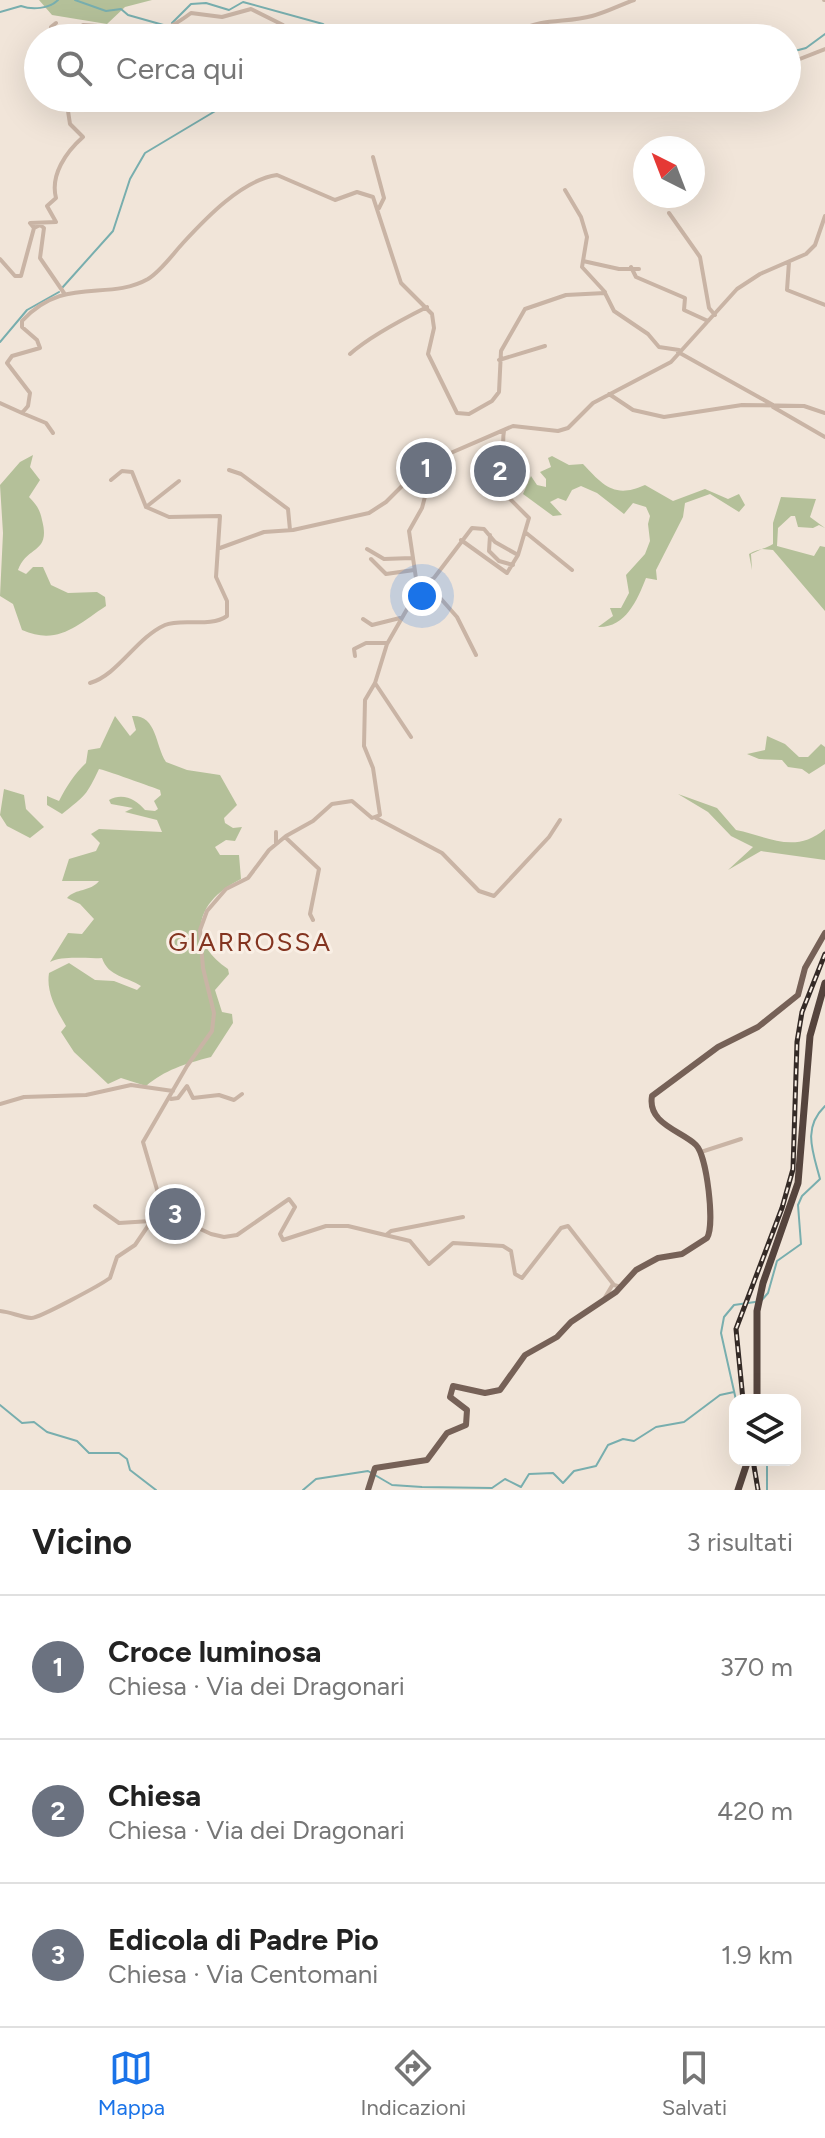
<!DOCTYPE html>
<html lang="it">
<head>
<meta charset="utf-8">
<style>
  :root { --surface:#fff; --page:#f2f2f2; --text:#222; --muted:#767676; --line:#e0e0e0; --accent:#1a73e8 }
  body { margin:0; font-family:Figtree,sans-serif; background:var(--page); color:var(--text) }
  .controls { position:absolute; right:24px; bottom:24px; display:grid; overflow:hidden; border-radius:16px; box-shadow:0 8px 32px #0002 }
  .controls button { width:72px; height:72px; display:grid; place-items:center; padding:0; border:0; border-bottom:2px solid var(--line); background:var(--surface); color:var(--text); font:40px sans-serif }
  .compass { position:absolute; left:633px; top:136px; width:72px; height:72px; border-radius:50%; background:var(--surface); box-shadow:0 8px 32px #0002; rotate:318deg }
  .you { position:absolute; left:422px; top:596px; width:28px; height:28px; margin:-20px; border:6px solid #fff; border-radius:50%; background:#1a73e8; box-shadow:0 0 0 12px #1a73e833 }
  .badge { display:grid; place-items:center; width:52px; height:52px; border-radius:50%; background:var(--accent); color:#fff; font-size:26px; font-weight:700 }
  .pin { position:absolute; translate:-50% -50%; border:4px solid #fff; box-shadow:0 2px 8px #0006 }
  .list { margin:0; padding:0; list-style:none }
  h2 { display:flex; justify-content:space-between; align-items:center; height:104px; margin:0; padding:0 32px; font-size:34px }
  h2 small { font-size:26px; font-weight:400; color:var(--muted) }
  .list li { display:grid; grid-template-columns:52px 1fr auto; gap:24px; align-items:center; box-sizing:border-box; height:144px; padding:0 32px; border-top:2px solid var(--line) }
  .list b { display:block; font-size:30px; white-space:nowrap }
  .list p { margin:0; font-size:26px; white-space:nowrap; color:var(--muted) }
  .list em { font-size:26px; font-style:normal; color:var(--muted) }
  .icon { flex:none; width:44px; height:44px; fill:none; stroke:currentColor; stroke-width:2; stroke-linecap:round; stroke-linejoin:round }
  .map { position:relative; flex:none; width:825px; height:1490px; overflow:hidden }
  .search { position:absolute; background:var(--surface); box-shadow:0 8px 32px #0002; left:24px; right:24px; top:24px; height:88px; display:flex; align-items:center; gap:20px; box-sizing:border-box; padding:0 28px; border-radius:44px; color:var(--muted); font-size:30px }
  .sheet { height:536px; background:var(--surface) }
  nav { display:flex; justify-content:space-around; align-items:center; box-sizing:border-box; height:112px; border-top:2px solid var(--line); background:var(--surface); font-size:22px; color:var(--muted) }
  nav a { display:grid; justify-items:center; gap:4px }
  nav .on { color:var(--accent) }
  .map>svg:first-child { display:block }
</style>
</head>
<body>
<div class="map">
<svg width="825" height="1490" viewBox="0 0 825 1490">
  <rect width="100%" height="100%" fill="#f1e5d9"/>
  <!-- green -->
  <path fill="#b4c099" d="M39,0H152L125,7L107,24L52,15Z
    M33,455L30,467L40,480L29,497C37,505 40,510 42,520C51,554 27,545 18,570L26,574L33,567H43L51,585L68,593L97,592L105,597L106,606C77,625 58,646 22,630L13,604L0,596L3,533L0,485L20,462Z
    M552,456L569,465L583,464C603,485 614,499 645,485L673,501L705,489L728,499L739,494L745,505L739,512L710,494L685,503L683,517L656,570L657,580L646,578C637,601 625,628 598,627L613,616L610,608H621L629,593L626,575L645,554L650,541L648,524L650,516L646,507L633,503L624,514L597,493L581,486L572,490L566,501L558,498L550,502L562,515L553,516L523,494L531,476L537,485L546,487V479L540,472L551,467L548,458Z
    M781,497L816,499L810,517L825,528L819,525L813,528L798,527L795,516H791L778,528L777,546L814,556L820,546L825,547V611L773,550L762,549L751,554L752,570L749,554C757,549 766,549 773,544V523Z
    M115,716L130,736L136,730L132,716C157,715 155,745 166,762L187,770L220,775L237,805L224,818L225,823L233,828L242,827L235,841L226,840L215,847L220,855H239L241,879C196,901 185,940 228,969L229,974L215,990L222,1012L232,1014L233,1023L211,1057C184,1064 165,1070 146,1086L121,1078L108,1084L74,1052L61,1032L66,1026C56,1009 46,992 49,973L69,963L95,980L114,981L137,990L141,986C128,977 108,977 102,958C86,959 64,955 50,962L68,933L82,934L94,919L80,904L67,898C76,888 90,892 99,881H62L69,859L96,851L100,843L91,834L99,829L162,832L157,820L125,812L133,808L111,804L109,800C123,792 137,800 145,810L155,811L158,809L154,801L161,795L160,790C155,788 102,769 99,769C86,796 86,795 62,814L47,805V796L59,801C66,787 75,773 86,763L88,750L100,748Z
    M767,736L785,744L799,757H808L821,744L825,747V764L809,774L802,769L788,767L782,760L759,759L747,754L765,750Z
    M4,789L24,795L26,809L44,827L30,838L7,826L0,815Z
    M678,794L717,808L736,830C767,836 795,855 825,829V860L761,851L728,870L753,847L731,836L708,812Z"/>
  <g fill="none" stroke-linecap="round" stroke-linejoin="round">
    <!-- stream -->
    <path stroke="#78aeae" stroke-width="2" d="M75,0L106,11L121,9L128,15L167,26
      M0,12L21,6C32,10 49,9 58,0
      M172,23L191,4L206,3L229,10L243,2L323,24L341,38
      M270,38L280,27
      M452,38H459
      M787,53L806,48L825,34
      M62,288L113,231L130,179L145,153L222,107L229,98
      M0,342L27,310L59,292
      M761,1301L768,1293L777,1261L801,1244L798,1205L802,1196L820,1179C813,1152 802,1128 825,1106
      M736,1400L721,1333L724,1317L734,1305L755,1302
      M0,1405L22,1423L34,1422L47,1432L77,1441L89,1453H119L127,1459L130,1470L156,1490
      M303,1490L316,1479L368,1471L392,1485L422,1487L492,1488L505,1479L521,1487L529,1474L553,1473L563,1483L574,1471L596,1466L608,1445L623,1439L634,1441L656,1427L684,1422L720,1395L734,1392
      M767,1490V1460"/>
    <!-- minor -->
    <path stroke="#c9b4a5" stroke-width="4" d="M824,0H825
      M83,25C135,26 145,48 191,13L222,17L251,9L283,25L273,38
      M496,26L519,31L521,38
      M51,27L56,23
      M519,31C542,18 567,23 592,16C607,12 620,5 634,0
      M787,64L825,49
      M149,100L169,98
      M373,157L384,198L379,208
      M565,190L581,217L587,237L582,267L605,292
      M669,213L700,257L709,308L715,315
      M56,222L47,206L56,198C50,175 66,152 83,137L70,124L66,98
      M34,228L40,225L44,228L40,258L64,293
      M0,259L15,276H21L34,228L30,223L56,222
      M583,261L619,269H639
      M789,262L787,290L825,305
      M631,267L636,277L685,298L684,310L708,321
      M678,352L773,405
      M350,354C369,337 403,319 427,307
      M499,360L545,346
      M609,394L633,410L664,417L742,405L804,406L825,413
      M0,403L22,413
      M773,407L825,437
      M53,433L46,423L22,413L28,406L30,393L7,363L12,356L40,348L37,340L22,327V321C64,275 107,302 148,279C161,271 172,255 183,243C206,218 242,180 277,175L335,200L357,192L373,197L401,283L432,314L434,328L428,354L457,413L469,414L492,401L499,392L501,351L525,309L566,295L605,293L614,311L648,334L659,347L679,350
      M435,459L422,508L409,531L417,585L414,597L387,644L375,683L365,700L364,746L373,768L380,815L372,818L352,801L332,804L313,821L286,836L269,850L248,878L226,889L207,911L200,930L203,968L214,1013L212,1031L187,1066L143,1142L158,1193L196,1227L211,1234L224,1237L237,1235L289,1199L295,1207L280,1234L283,1240L326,1226H348L410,1241L429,1264L453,1243L503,1246L511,1251L515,1274L522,1278L561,1228L568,1226L614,1285L621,1287
      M229,470L241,474L288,509L290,530
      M111,480L122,471L132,472L146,507
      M525,532L572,570
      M490,535L489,551L499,561L513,565
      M461,540L507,573L518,555
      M220,548L264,532L293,530L369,513L386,502L423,465L513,426L558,431L568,428L593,403L671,362L737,289L760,274L806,254L815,245L825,216
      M367,549L384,559L412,558
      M371,559L386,574L414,570
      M427,583L457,617L476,655
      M417,587L434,578L472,528L484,529L495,542L518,555L529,518L507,496C510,473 500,453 504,431
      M363,619L372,625L400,618
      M355,656L354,649L366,643H387
      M90,683C118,675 136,638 165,625C181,618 210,628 227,616V601L216,577L220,516L169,517L146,507L179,481
      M375,683L411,737
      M376,818L442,853L479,891L494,896L549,837L560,820
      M276,832V844
      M285,837L319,869L310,914L313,920
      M171,1099L178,1098L187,1086L193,1098L219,1095L234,1100L242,1094
      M0,1104L24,1097L86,1095L131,1085L173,1091
      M701,1152L741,1139
      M95,1206L119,1223L151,1221
      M386,1235L391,1231L463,1217
      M604,1299L613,1284
      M0,1311C11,1312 20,1317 31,1318C38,1319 102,1284 110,1278L117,1257L135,1245L150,1223L186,1218"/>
    <!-- major -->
    <path stroke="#766157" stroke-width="6" d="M368,1490L375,1468L427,1460L447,1433L466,1425L467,1410L450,1397L453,1386L485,1393L500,1390L525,1355L557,1337L571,1322L616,1292L636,1270L658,1258L682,1254L707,1238C715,1225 707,1156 696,1145C682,1131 647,1124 652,1096L718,1047L758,1027L798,995L805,968L825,933"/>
    <!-- highway -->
    <path stroke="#55443d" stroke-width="7" d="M757,1400V1311L763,1283L798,1183L810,1036L825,983
      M738,1490L748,1460"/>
    <defs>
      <path id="rail" d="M743,1400L736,1329L782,1208L793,1169L797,1042L802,1012L825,954
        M753,1460L758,1490"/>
    </defs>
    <!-- rail casing -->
    <use href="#rail" stroke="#342a26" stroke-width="5"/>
    <!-- rail -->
    <use href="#rail" stroke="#f9efe5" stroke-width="2" stroke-dasharray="6" stroke-linecap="butt"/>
  </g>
  <g text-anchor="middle" stroke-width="6" stroke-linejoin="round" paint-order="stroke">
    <!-- quarter labels -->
    <g font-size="26" letter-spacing="2" fill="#833420" stroke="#f9efe5">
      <text x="250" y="951">GIARROSSA</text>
    </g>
  </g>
</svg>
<div class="controls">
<button><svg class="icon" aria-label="layers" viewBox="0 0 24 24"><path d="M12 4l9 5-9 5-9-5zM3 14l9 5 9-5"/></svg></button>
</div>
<svg class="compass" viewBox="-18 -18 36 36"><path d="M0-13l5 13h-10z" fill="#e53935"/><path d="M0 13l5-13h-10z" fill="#767676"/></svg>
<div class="you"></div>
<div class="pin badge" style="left:426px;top:468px;background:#6b7280">1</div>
<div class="pin badge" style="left:500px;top:471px;background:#6b7280">2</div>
<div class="pin badge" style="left:175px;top:1214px;background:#6b7280">3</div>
<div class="search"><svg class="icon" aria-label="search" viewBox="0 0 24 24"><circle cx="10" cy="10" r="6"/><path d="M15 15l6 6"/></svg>Cerca qui</div>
</div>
<section class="sheet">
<h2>Vicino<small>3 risultati</small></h2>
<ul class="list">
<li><span class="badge" style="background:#6b7280">1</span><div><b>Croce luminosa</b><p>Chiesa · Via dei Dragonari</p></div><em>370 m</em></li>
<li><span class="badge" style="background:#6b7280">2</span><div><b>Chiesa</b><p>Chiesa · Via dei Dragonari</p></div><em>420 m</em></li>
<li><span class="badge" style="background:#6b7280">3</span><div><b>Edicola di Padre Pio</b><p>Chiesa · Via Centomani</p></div><em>1.9 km</em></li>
</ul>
</section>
<nav>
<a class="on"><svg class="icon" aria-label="map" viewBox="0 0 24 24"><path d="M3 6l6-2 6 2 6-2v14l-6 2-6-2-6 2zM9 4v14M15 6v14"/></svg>Mappa</a>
<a><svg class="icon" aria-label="directions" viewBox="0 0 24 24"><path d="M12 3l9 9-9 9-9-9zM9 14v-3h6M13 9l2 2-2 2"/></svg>Indicazioni</a>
<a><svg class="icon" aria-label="saved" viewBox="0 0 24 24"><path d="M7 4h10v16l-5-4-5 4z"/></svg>Salvati</a>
</nav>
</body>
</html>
